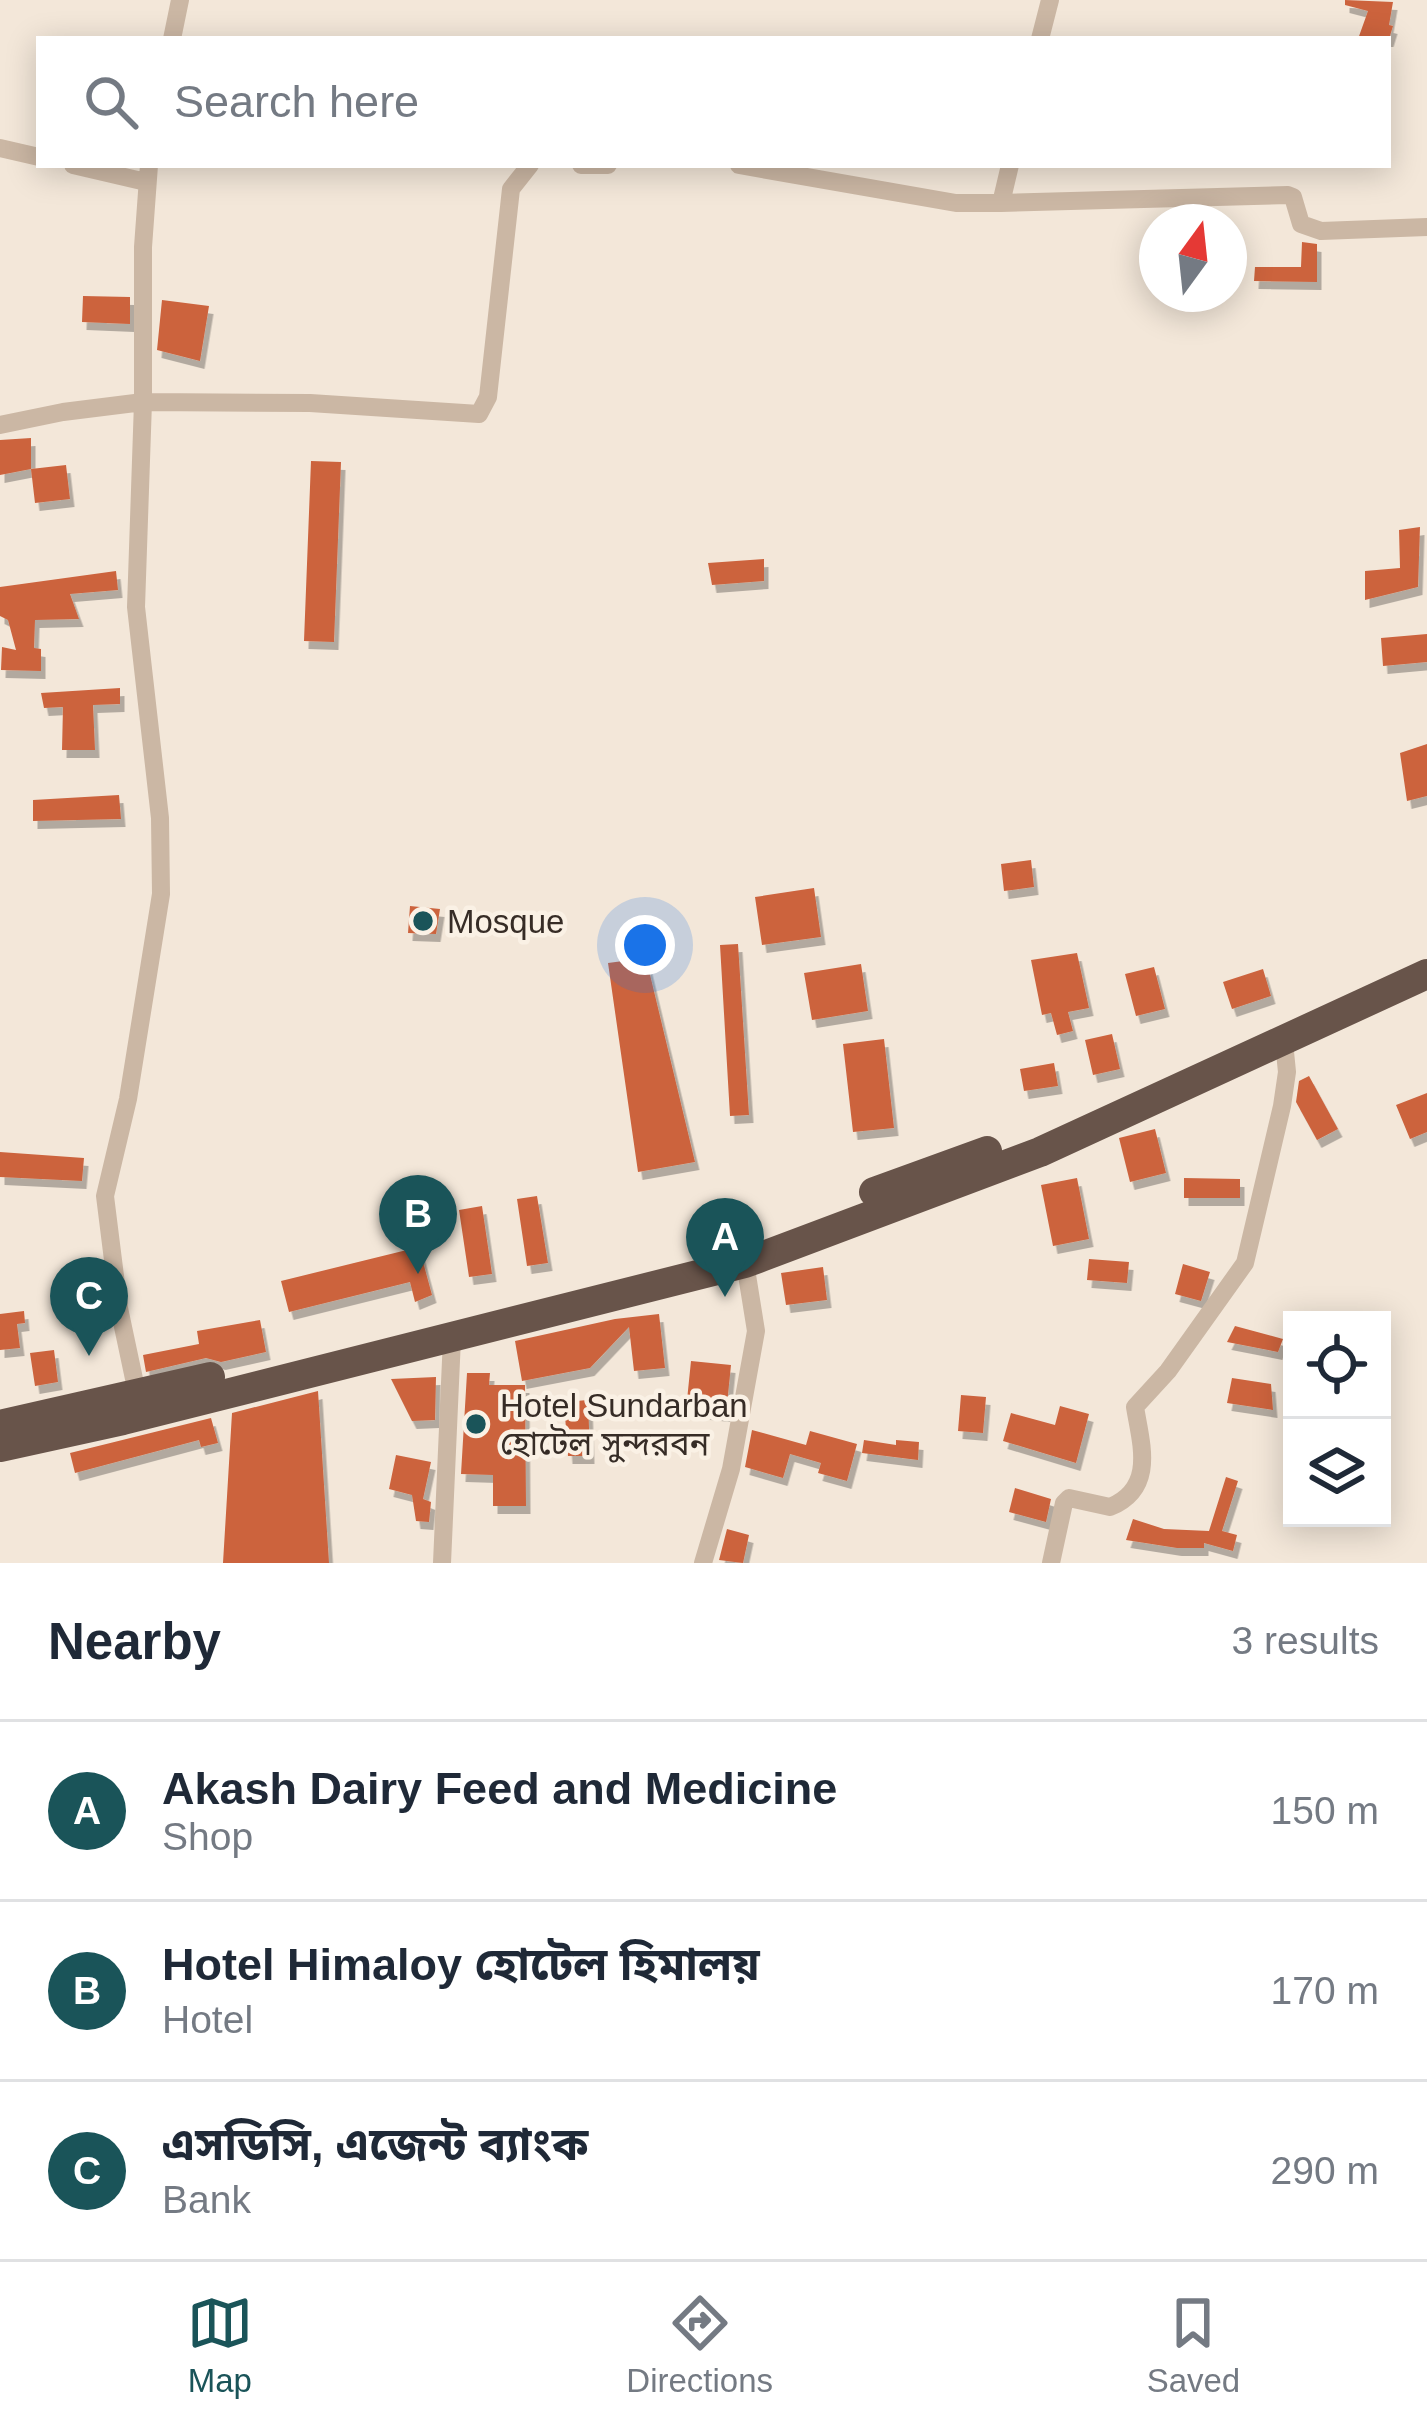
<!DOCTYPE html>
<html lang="en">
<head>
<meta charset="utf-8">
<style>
  :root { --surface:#fff; --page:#f6f6f7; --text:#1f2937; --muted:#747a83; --line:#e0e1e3; --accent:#1a5459 }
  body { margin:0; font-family:Helvetica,"Noto Sans Bengali",sans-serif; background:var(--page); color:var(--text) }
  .controls { position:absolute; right:36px; bottom:36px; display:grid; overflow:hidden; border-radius:0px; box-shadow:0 6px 30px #0003 }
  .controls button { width:108px; height:108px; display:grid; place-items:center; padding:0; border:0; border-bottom:3px solid var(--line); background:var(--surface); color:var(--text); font:60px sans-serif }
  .compass { position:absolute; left:1139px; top:204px; width:108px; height:108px; border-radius:50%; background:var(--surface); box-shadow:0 6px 30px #0003; rotate:15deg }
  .you { position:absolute; left:645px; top:945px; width:42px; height:42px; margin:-30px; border:9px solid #fff; border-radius:50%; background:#1a73e8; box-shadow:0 0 0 18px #1a73e833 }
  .badge { display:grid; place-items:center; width:78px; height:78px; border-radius:50%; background:var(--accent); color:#fff; font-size:39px; font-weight:700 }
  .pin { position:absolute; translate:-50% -99px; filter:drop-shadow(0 3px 6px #0008) }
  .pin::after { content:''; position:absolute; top:63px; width:42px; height:36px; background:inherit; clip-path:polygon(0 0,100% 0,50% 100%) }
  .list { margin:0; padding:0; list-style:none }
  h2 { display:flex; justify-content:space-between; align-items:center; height:156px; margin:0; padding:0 48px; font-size:51px }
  h2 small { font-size:39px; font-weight:400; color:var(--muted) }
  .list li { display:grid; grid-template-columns:78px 1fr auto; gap:36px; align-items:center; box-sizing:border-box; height:180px; padding:0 48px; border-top:3px solid var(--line) }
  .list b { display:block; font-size:45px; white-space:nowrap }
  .list p { margin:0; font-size:39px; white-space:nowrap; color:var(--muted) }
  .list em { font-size:39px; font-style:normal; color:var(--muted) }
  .icon { flex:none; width:66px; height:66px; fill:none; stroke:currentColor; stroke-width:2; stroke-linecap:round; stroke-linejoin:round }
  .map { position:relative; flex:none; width:1427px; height:1563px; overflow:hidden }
  .search { position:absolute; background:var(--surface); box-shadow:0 6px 30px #0003; left:36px; right:36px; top:36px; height:132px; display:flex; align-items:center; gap:30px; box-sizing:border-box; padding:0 42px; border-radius:0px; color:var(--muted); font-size:45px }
  .sheet { height:696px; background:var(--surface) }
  nav { display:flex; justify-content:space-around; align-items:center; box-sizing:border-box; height:168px; border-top:3px solid var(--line); background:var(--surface); font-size:33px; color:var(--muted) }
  nav a { display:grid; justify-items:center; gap:6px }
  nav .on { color:var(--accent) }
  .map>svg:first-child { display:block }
</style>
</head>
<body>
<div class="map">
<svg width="1427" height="1563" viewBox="0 0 1427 1563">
  <defs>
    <filter id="shadow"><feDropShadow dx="4.5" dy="8" stdDeviation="0" flood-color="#0004"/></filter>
  </defs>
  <rect width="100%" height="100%" fill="#f3e7d9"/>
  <!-- building -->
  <path fill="#cc633e" filter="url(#shadow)" d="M1345,0L1393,2L1389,25L1393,26L1389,39H1358L1368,11L1345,5Z
    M1302,242L1317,244V282L1254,281L1255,267H1301Z
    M83,296L130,297V324L82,322Z
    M162,300L209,306L200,361L157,350Z
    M31,438V469L0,475V440Z
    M311,461L341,462L334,642L304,641Z
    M66,465L70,499L35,503L31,469Z
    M1420,527L1418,587L1365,600V571L1400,568L1399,530Z
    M764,559V581L712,585L708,563Z
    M116,571L118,590L70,594L79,619L35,620L34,648L41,649V671L1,670L2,647L16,650L8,620L0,616V587Z
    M1427,634V662L1383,666L1381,638Z
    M120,688V704L93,705L95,750H62L63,707L44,708L41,693Z
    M1427,744V796L1407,801L1400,753Z
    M119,795L121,819L33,821V800Z
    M1031,860L1034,887L1004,891L1001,864Z
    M814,888L821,937L762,945L755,897Z
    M410,906L440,909L436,934L408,933Z
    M738,944L749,1115L730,1116L720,945Z
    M1077,953L1089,1008L1068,1012L1073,1031L1057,1035L1051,1013L1042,1015L1031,960Z
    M646,958L695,1162L638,1172L608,963Z
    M861,964L868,1011L812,1020L804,973Z
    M1154,967L1165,1009L1136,1016L1125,974Z
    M1263,969L1271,996L1232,1009L1223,982Z
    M1112,1034L1120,1069L1093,1075L1085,1040Z
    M884,1039L894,1128L853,1132L843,1044Z
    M1054,1063L1058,1086L1024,1091L1020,1069Z
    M1309,1076L1338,1129L1317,1140L1296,1102L1299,1081Z
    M1427,1093V1132L1410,1139L1396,1105Z
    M1155,1129L1166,1173L1130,1182L1119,1138Z
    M0,1152L84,1158L82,1181L0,1177Z
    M1077,1178L1089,1239L1053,1246L1041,1185Z
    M1184,1178L1240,1179V1198H1184Z
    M537,1196L548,1263L527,1266L517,1199Z
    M482,1206L492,1274L469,1277L459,1210Z
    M419,1247L432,1295L415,1302L410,1282L289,1312L281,1281Z
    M1089,1259L1129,1262L1127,1283L1087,1280Z
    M1183,1264L1210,1272L1201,1301L1175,1294Z
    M823,1267L827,1300L786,1305L781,1273Z
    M24,1311L25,1323L17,1324L20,1348L0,1350V1314Z
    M659,1314L665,1368L634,1371L629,1327L590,1368L522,1381L515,1341L615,1319Z
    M260,1320L266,1352L221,1362L206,1358L146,1372L143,1355L199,1344L197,1331Z
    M1235,1326L1283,1339L1278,1352L1227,1342Z
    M54,1350L58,1382L35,1386L30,1353Z
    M691,1361L731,1365L726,1414L686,1410Z
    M467,1373H490L489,1385H525L526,1506H493V1475L461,1474Z
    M436,1377L435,1420L412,1421L391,1379Z
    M1232,1378L1271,1384L1273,1410L1227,1403Z
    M318,1391L329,1563H223L232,1413Z
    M961,1395L986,1397L983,1433L958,1431Z
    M588,1400L590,1456H568L564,1402Z
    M1060,1406L1089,1414L1076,1463L1003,1441L1011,1413L1055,1425Z
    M211,1418L218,1443L201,1447L199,1440L75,1473L70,1453Z
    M752,1430L806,1445L810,1431L857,1444L847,1481L818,1473L821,1463L790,1454L783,1478L745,1467Z
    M864,1440L896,1445V1440L919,1442L918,1460L862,1453Z
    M396,1455L431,1462L423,1499L431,1502L429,1522L416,1521L412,1495L389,1489Z
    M1226,1477L1238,1481L1222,1531L1237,1535L1233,1551L1204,1543V1548H1177L1126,1540L1133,1519L1164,1529L1209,1531Z
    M1015,1488L1051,1499L1046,1522L1009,1512Z
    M727,1529L749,1535L743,1563L719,1560Z"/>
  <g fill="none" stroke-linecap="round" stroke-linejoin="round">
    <!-- minor -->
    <path stroke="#cbb7a4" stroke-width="18" d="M172,39L180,0
      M1040,39L1050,0
      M0,148L39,157
      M73,165L146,182
      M581,165H608
      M739,165L956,203H1001L1010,165
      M1001,203L1288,195L1293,197L1301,224L1321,231L1427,227
      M0,425L63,412L143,402V247L149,165
      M137,1393L119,1308L105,1196L128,1099L161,894L160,818L136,607L143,402L310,403L479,414L488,397L511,189L530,165
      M442,1563L452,1338
      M703,1563L731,1469L756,1331L742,1244
      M1051,1563L1064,1503L1069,1498L1110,1507C1156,1488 1141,1444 1135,1407L1168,1371L1245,1263L1282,1106L1287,1072L1284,1042"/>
    <!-- trunk -->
    <path stroke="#68544a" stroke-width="30" d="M874,1192L987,1151
      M0,1425L210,1377
      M0,1447L123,1420L745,1263L1040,1152L1427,974"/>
  </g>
  <!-- markers -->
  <g fill="#1a5459" stroke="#faf1e5" stroke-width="4.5">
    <circle cx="423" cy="921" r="12"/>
    <circle cx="476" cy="1424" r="12"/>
  </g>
  <g text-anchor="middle" stroke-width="9" stroke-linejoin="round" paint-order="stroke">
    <!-- poi labels -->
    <g font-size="33" fill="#362c26" stroke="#faf1e5" text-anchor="start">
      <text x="447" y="933">Mosque</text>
      <text x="500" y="1417">Hotel Sundarban<tspan x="500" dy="38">হোটেল সুন্দরবন</tspan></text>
    </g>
  </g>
</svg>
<div class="controls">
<button><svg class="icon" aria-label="locate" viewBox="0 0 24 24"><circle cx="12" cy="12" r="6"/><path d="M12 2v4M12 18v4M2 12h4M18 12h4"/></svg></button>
<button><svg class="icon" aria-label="layers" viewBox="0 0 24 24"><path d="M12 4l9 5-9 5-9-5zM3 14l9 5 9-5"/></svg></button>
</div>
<svg class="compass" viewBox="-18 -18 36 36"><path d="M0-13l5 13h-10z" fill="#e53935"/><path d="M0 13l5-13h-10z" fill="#747a83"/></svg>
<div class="you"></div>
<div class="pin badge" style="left:725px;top:1297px">A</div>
<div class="pin badge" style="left:418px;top:1274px">B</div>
<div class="pin badge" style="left:89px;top:1356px">C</div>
<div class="search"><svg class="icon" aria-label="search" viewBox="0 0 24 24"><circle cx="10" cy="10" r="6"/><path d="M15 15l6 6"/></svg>Search here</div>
</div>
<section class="sheet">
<h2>Nearby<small>3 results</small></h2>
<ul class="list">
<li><span class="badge">A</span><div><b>Akash Dairy Feed and Medicine</b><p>Shop</p></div><em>150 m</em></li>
<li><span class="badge">B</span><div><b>Hotel Himaloy হোটেল হিমালয়</b><p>Hotel</p></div><em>170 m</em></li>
<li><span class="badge">C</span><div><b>এসডিসি, এজেন্ট ব্যাংক</b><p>Bank</p></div><em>290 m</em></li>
</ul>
</section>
<nav>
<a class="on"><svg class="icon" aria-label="map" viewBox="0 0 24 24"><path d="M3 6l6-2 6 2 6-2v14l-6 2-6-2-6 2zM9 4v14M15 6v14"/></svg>Map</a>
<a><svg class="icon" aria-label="directions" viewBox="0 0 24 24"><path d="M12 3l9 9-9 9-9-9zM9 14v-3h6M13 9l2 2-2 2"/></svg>Directions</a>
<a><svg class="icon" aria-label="saved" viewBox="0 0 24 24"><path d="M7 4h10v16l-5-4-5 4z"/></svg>Saved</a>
</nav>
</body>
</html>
